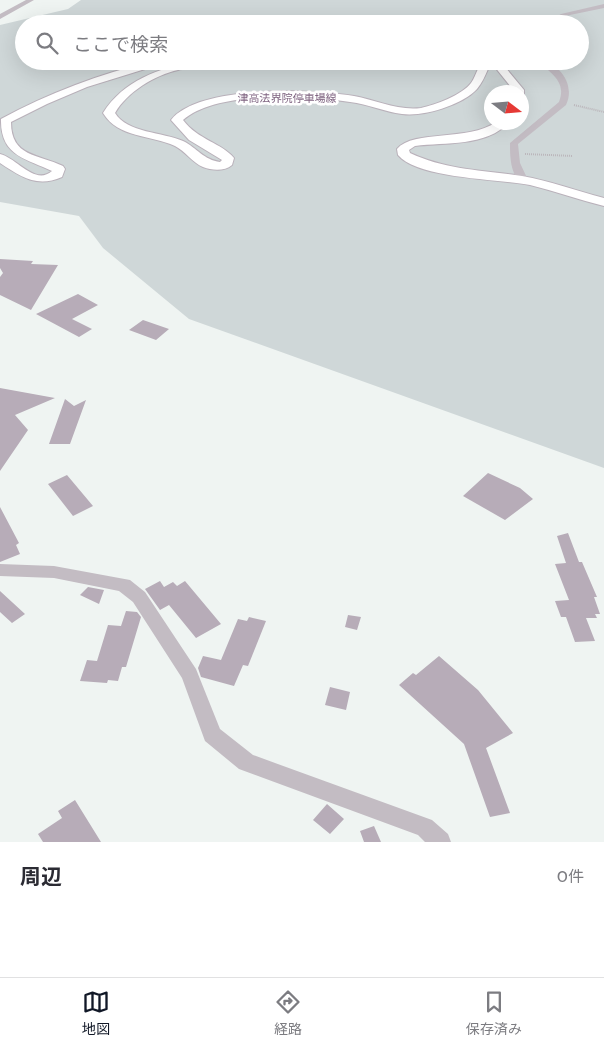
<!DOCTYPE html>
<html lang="ja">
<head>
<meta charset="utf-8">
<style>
  :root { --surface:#fff; --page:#f2f2f3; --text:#2b2b33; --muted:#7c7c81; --line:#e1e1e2; --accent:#111827 }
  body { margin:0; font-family:Cabin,"Noto Sans JP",sans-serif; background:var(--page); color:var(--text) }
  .compass { position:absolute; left:484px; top:85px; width:45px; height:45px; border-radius:50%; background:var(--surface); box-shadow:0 5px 20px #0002; rotate:106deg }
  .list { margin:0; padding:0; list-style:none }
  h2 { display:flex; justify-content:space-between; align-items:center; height:65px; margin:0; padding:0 20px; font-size:21px }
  h2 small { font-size:16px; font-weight:400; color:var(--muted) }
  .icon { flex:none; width:28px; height:28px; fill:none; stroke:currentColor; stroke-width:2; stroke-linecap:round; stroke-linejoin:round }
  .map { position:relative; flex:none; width:604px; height:842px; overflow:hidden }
  .search { position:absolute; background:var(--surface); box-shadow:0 5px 20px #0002; left:15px; right:15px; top:15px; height:55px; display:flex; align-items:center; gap:12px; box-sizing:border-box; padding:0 18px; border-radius:28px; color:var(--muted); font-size:19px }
  .sheet { height:135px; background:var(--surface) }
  nav { display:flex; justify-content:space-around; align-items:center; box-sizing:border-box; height:70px; border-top:1px solid var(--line); background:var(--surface); font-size:14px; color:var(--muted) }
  nav a { display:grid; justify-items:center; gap:2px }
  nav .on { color:var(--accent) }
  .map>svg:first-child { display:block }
</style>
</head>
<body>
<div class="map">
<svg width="604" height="842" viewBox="0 0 604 842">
  <rect width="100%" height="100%" fill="#eff4f2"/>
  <!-- green -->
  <path fill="#cfd7d8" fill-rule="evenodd" d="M81,0H604V468L189,319L103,248L79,216L0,202V25L68,9ZM24,24H580V61H24ZM492,92H522V122H492Z"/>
  <!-- building -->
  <path fill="#b7acb8" d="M0,259L33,261L31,264L58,265L31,310L0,295V277L3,273L0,268Z
    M78,294L98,305L72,319L92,329L79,337L36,314Z
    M143,320L169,329L156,340L129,330Z
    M0,388L55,398L15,415L28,430L0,471Z
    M65,399L74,406L86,400L70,444H49Z
    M488,473L520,488L533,499L505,520L463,496Z
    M67,475L93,506L73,516L48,484Z
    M0,507L19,543L16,545L20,554L0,562Z
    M568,533L579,562H582L597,597H594L600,614H595L597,618H586L595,641L575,642L566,617H561L555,601L569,600L555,564L566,563L557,536Z
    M160,581L164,587L173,582L177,586L185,581L221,624L196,638L169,605L160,610L145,589Z
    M88,587L104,590L99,604L80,595Z
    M0,591L25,614L12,623L0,612Z
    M126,611L137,612L141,617L126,667H122L118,681L108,680L107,683L80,681L87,660L97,661L108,625L121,626Z
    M348,615L361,617L357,630L345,627Z
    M249,617L266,621L248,666L243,665L234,686L201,677L198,668L203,656L221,660L238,619L247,621Z
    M439,656L478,690L513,733L486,748L510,813L490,817L464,744L399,685L413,673L416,675Z
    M330,687L350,692L346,710L325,705Z
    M75,800L101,842H43L38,834L62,818L58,811Z
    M327,804L344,819L330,834L313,820Z
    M374,826L381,842H364L360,831Z"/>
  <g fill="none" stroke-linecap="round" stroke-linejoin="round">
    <defs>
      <path id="secondary" d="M153,61H171L87,87L47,104L11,122C11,157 38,154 63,166L65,169L62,177C37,188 21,177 0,163V154C17,158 35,186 52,171C28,159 0,157 1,119C49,93 99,74 153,61Z
        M194,61H208C200,69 188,67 178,70C155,75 127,92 115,113C127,133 163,132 183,141C197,148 204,160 220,162L222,160L189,140L171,120C199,85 313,89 354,96C376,100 398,111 421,108C435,105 462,95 471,83C474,79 476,73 478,69L473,61H483L488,69C485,76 482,83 477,89C462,105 424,117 402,114C385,112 368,104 350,102C307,96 217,90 183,120C198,140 222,143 234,158L232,165C225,171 213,171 203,167C193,163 185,151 175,146C151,135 118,138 103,113C124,80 158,69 194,61Z
        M490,61H500L524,90V94L515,92Z
        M496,122H509C487,147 445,142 415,146L409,150L410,153C446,170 483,170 522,176C550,181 577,191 604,198V206C579,200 555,191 530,185C500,179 418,179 398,155L397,149C414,129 468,142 496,122Z"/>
    </defs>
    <!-- secondary casing -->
    <use href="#secondary" stroke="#b9b1ba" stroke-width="2"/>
    <!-- path -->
    <path stroke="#bbb6bb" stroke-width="2" stroke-dasharray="1 1" stroke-linecap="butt" d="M574,105L604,112
      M525,154L573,156"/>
    <!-- street -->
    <path fill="#c3bcc3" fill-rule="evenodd" d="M26,0H34L0,19V14Z
      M604,4V8L565,16L553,24H545L561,14Z
      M538,61C559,61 576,85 566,105L518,144L520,163L528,180L523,183C510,177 510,155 510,143L559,102C567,81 551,74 538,61Z
      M0,564L54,566L130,580L145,592L196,669L220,729L253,755L432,820L448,834L451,842H425L418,835L239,769L205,741L182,678L133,602L119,591L54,578L0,576Z"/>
    <!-- secondary -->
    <use href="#secondary" fill="#fff" fill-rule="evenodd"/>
  </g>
  <g text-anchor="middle" stroke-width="5" stroke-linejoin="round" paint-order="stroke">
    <!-- far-street labels -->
    <g font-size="11" fill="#7f6380" stroke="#fff">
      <text x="287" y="102">津高法界院停車場線</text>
    </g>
  </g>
</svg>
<svg class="compass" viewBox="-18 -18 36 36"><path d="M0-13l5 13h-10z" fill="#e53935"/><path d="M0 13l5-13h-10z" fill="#7c7c81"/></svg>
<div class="search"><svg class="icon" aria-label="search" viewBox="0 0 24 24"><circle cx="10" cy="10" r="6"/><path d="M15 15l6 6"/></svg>ここで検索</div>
</div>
<section class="sheet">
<h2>周辺<small>0件</small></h2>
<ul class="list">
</ul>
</section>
<nav>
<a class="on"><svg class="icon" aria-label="map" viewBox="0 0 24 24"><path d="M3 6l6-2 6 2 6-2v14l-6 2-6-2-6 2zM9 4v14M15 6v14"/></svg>地図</a>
<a><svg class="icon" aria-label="directions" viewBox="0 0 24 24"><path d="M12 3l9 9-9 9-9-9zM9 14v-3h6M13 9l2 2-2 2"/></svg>経路</a>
<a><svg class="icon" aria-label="saved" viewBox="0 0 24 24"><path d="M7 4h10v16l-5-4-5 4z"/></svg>保存済み</a>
</nav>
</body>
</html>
